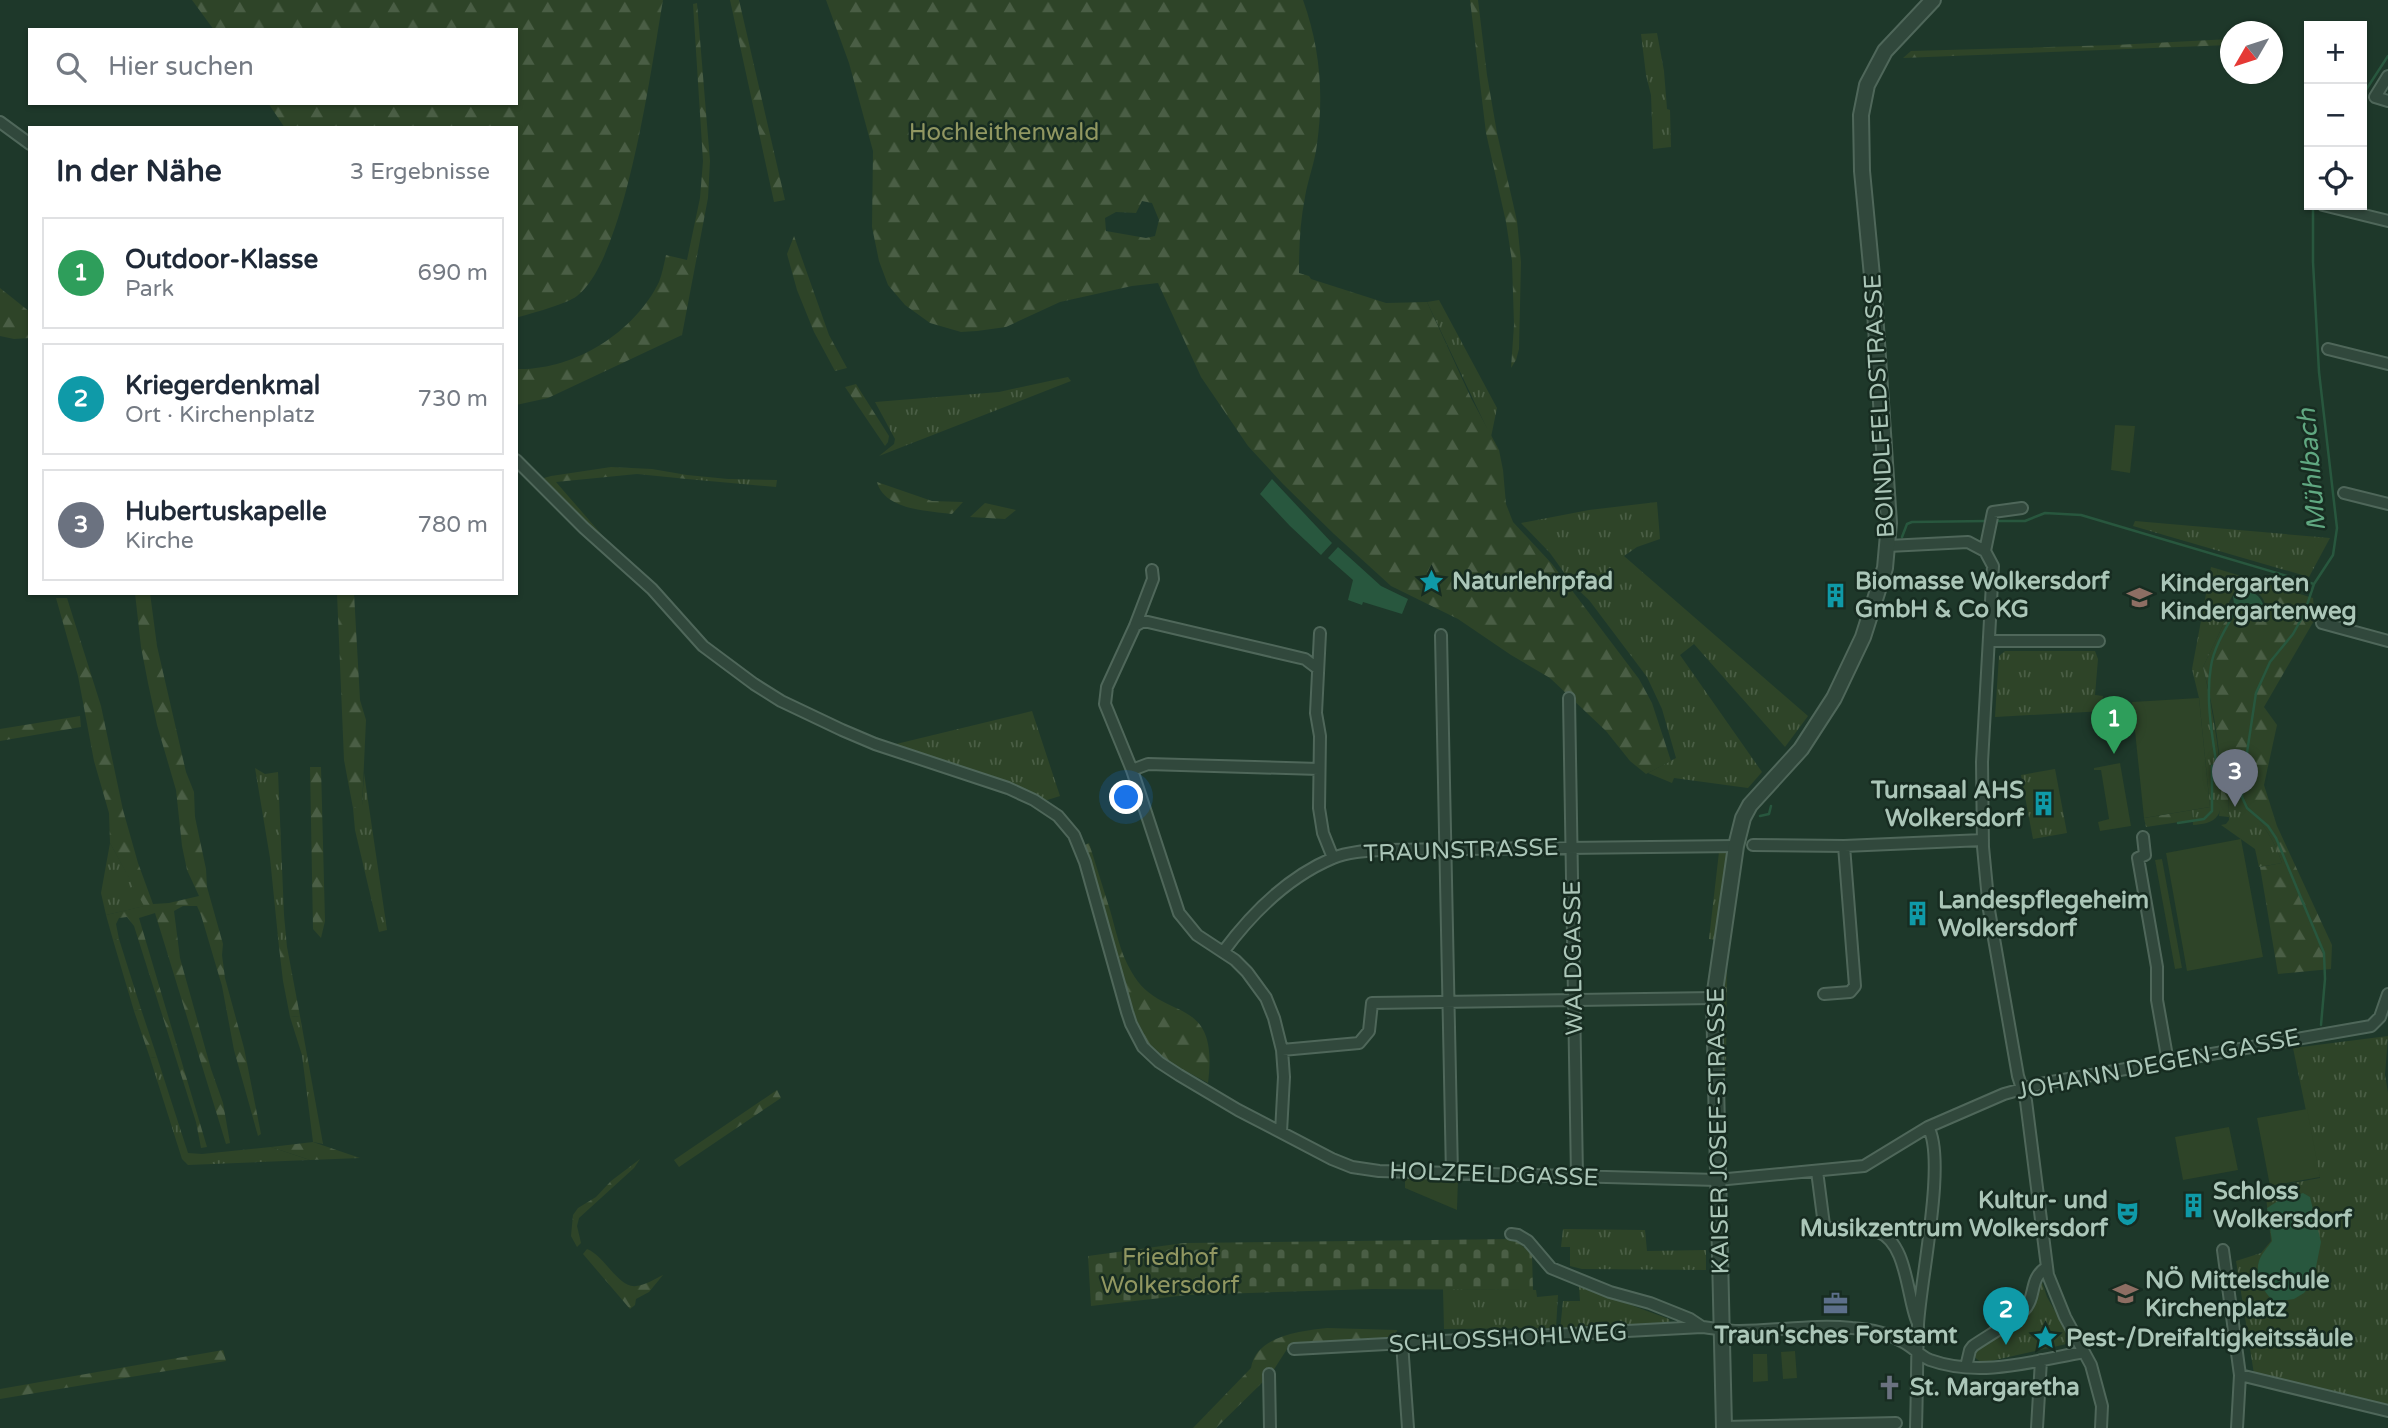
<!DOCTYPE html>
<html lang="de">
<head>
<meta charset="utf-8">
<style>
  :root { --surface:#fff; --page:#f2f2f3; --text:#1f2937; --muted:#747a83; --line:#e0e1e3; --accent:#1a73e8 }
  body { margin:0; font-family:"Varela Round",sans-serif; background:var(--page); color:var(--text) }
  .controls { position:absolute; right:21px; top:21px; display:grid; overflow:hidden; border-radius:0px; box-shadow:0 2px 5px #0004 }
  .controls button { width:63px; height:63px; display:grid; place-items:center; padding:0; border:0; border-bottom:2px solid var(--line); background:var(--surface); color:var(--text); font:35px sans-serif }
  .compass { position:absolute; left:2220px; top:21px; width:63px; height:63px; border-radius:50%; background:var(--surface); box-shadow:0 2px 5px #0004; rotate:231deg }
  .you { position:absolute; left:1127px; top:798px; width:24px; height:24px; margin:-18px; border:5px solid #fff; border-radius:50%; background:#1a73e8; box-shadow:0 0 0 10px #1a73e833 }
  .badge { display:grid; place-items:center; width:46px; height:46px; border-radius:50%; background:var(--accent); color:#fff; font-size:23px; font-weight:700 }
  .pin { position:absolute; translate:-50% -58px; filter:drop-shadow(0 2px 4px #0008) }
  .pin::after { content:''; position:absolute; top:37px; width:24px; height:21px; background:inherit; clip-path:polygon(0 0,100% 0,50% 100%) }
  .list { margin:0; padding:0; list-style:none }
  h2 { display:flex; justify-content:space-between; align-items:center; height:91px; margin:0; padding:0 28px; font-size:30px }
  h2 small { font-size:23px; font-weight:400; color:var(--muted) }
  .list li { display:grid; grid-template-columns:46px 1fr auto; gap:21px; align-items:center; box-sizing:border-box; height:112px; margin:0 14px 14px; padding:0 14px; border:2px solid var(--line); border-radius:0px }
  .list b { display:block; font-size:26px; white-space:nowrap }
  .list p { margin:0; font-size:23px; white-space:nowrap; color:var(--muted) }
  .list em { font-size:23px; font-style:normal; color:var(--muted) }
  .icon { flex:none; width:38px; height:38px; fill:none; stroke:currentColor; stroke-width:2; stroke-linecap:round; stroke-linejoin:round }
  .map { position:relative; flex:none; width:2388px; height:1428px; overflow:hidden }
  .search { position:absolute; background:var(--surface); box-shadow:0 2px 5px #0004; left:28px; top:28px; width:490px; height:77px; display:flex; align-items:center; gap:18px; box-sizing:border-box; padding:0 24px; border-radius:0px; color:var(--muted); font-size:26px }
  .panel { position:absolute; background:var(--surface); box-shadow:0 2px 5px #0004; left:28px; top:126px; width:490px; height:469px; border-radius:0px }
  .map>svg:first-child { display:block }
</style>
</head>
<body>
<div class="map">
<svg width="2388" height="1428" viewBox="0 0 2388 1428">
  <defs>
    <pattern id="grass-tufts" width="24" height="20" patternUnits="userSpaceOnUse" patternTransform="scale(1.75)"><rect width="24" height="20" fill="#2e4428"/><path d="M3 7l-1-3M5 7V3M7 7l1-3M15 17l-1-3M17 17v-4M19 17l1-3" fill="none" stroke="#4a5e45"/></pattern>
    <pattern id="forest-firs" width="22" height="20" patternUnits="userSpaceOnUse" patternTransform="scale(1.75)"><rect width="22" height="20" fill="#2e4428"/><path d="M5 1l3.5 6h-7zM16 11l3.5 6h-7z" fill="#4a5e45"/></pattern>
    <pattern id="cemetery-stones" width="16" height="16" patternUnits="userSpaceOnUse" patternTransform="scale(1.75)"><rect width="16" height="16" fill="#2e4428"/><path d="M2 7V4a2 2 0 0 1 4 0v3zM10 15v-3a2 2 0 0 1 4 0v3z" fill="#4a5e45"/></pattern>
  </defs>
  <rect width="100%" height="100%" fill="#1e382a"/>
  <!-- grass -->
  <path fill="url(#grass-tufts)" d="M1657,33L1664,71L1667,109L1670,110L1671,147L1653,149L1651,95L1646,75L1641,34Z
    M1439,300L1497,408L1491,437L1427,302Z
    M1068,377L1071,381L879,456L894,444L895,439L875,402L999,392Z
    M687,475L728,479L777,480L776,487L687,479Z
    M1657,502L1660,539L1637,547L1624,556L1808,716L1785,747L1694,644L1680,655L1762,772L1748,788L1674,778L1672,783L1648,773L1676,758L1662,709L1647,677L1589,600L1573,585L1550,553L1521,523L1589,510Z
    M2135,521L2330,538L2309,577L2133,526Z
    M2211,567L2218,569L2216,578L2238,585L2228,604L2224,623L2203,667C2209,691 2230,798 2218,815C2212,824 2202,824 2193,825L2192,810L2210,807L2199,698L2192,669Z
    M2005,651H2095L2098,659L2095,695L2103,696L2102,704L2120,703L2122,710L1995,717L1999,656Z
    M1032,711L1060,796L1044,801L892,745Z
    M255,768L265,774L278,772L284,915L287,947H279L270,858Z
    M2055,769L2067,833L2033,839L2021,775Z
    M364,773L387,930L379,932L355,830L353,808L362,806Z
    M2234,790C2254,813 2273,834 2282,863L2259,867L2255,849L2221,825L2226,824L2229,820L2228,791Z
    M110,843L145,906L106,915L101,893Z
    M1719,852H1726L1729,855L1716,940L1709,939Z
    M119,939L141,1009L134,1011L113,940Z
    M1724,963L1727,964L1726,1073H1721L1718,1017Z
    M300,1016L323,1144L313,1142L302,1055L290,1017Z
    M2388,1036L2385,1075L2388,1093V1407L2254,1374L2236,1261L2261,1253L2271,1241L2265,1188L2320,1178L2293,1048Z
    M157,1057L188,1153L202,1154L271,1147L310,1160L188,1165L182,1159L150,1058Z
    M1563,1229L1645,1230L1647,1251L1706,1250V1270L1582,1269L1570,1266V1247H1561Z
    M2041,1279L2047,1297L2071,1339V1343L1982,1363L1973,1356L1975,1350L2030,1309Z
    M1579,1286L1669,1319L1670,1324L1560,1330L1563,1301H1580Z
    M1443,1289L1536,1290L1537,1297L1558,1295L1556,1328L1444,1329Z"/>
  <!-- forest -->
  <path fill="url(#forest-firs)" fill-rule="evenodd" d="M192,0H663C652,63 626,259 577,296C565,305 531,313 516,318V128H285L268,103H516V30H214Z
    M730,0H739L785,200L774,202Z
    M826,0H1303C1320,47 1324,95 1317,144C1315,162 1308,179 1305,197C1300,222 1299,247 1299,273L1309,276L1311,279L1386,303L1427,302L1471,398L1499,450L1503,470L1506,504L1513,522L1552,564L1639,679L1652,703L1671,761L1646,774L1630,761L1606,731L1550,678L1511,655L1458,619L1391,586L1334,534L1283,484L1248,446L1201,377L1158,283L1132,286L1060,302L1006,327L977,331L961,332L930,323L905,305L888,285L879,261L872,227L873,151L849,63ZM1142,201L1152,203L1159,220L1155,236L1146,238L1106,231L1105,218L1116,212L1136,213Z
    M1470,0H1478L1487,75L1497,133L1517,221L1521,262L1519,349L1516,360L1511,368L1514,325L1512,261L1506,222L1486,133Z
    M697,3L710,161L708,198L682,335L548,398L516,405V369C573,371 634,333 659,282C662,274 664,264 666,255L687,260L700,198L703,161L693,4Z
    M2230,39V45L1903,58L1911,51L2115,45Z
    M794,236L829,335L847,368L835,371L814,332L797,290L787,254Z
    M0,288L30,312V338L14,339L0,336Z
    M856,384L889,436L888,442L885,446L845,387Z
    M611,467L652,469L687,475V479L637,474L556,482L615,550L543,481L544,478L551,476Z
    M877,482L932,501L963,502L952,514C929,511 884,510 877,482Z
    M985,503L1016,510L1005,519L970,517Z
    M2218,569L2313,598L2315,619L2264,707L2277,725L2264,785L2277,826L2332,945L2331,969L2278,974L2260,867L2282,863C2273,834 2254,813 2234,790L2228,791L2229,817L2219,816C2226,773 2214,710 2203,667L2224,623L2247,607C2256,610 2260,611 2265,604C2261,586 2231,583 2216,578Z
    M135,593H150L157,646L186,772L194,792L195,817L206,869L207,887L223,944L222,955L225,978L244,1048L261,1134L258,1136L234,1050L222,986L201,915L197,906H183L174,911L180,958L211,1069L223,1103L230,1143L226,1144L155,913L139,918L207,1147L201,1148L196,1122L134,926L127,917L119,918L116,924L119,939L113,940L106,915L144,906L110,843L109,813L94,761L78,676L56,598H67L101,706L123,810L138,863L153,904L169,903L199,896L187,870L182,846L176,790L157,725L148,683L141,647Z
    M337,593H354L360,700L366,720L362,807L353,808L344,760Z
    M80,716L81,727L0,741V729Z
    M310,767H321L325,921L321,938L313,929Z
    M2192,810L2193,820L2146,827L2144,818Z
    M1089,843C1096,865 1103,888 1110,910C1116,931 1120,952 1131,971C1160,1025 1220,990 1208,1083L1161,1058L1145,1042L1130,1012L1083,846Z
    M279,947H287L300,1016L290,1017L283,981Z
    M141,1009L157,1057L150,1058L134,1011Z
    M777,1090L781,1098L679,1167L674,1160Z
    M313,1142L360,1158L310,1160L271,1147Z
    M640,1159L634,1168L579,1218L577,1226L581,1243L577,1247L571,1236L573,1215L578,1208L596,1197L611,1181Z
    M587,1249C604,1255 619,1289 636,1286C645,1285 655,1279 663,1275L649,1292L636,1299L635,1305L630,1309L583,1254Z
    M1327,1328L1397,1330L1395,1338L1289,1346L1271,1374L1216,1428H1193L1251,1368C1256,1335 1302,1331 1327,1328Z
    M223,1350L226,1361L0,1399V1389Z"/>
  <!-- cemetery -->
  <path fill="url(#cemetery-stones)" d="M1514,1239L1532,1254L1533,1290L1372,1289L1187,1295L1091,1306L1088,1256L1184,1243Z"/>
  <!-- garden -->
  <path fill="#2e4428" d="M2115,425L2135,426L2130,473L2111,470Z
    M2199,698L2210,807L2144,818L2132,702Z
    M2120,763L2131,826L2100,831L2098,822L2109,819L2101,770H2094V768Z
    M2241,839L2263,957L2187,971L2166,853Z
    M2162,859L2182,968L2175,969L2155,860Z
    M2307,1109L2320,1177L2270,1186L2257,1118Z
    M2229,1127L2238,1170L2183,1180L2175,1137Z
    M1405,1177L1458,1180L1457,1210L1405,1188Z
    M1795,1351L1797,1378L1783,1379L1781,1352Z
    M1753,1354H1767L1768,1381L1753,1382Z"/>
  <!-- water -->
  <path fill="#28573e" d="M1272,479L1332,543L1321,555L1290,526L1260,494Z
    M1338,547L1381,586L1408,599L1402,614L1363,602L1362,605L1348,600L1353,580L1328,558Z
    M2245,590C2254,592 2260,596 2263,604L2260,608L2248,603L2235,612L2233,596Z
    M2303,1193L2310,1197L2321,1242L2313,1282L2304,1293L2294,1299L2275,1302C2264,1294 2254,1276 2259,1261C2261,1254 2268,1247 2272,1241L2267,1208L2278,1201Z"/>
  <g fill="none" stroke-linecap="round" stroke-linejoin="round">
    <!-- stream -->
    <path stroke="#28573e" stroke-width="2.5" d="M2362,96L2388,56
      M2313,205V262L2319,372L2337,528L2333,555L2314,584L2304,614L2293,634L2270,662L2256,693L2243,779L2242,797L2247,808L2268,826L2276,838L2324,953L2325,979L2321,1025
      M1994,521H2025L2045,513L2081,515L2314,584
      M1902,537L1907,524L1912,522L1987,521
      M2218,774C2213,740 2205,701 2211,666C2214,647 2226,628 2235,612
      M1760,816L1769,814L1771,806
      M2178,823L2204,819L2212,811V766L2217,765"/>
    <defs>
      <path id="minor" d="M2388,76L2375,97L2388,101
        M0,122L30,144
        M2323,205L2388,221
        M2328,349L2388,364
        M516,460L584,528L652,589L703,646L754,684L781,701L842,730L875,744L1008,788L1034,800L1058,816L1074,835L1085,862L1127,1012L1131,1024L1143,1047L1159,1062L1179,1075L1238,1110L1332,1159L1352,1167L1379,1171L1717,1180L1864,1166L1928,1127L2004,1094L2040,1084L2371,1026L2380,1017L2388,994
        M2344,493L2388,504
        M1888,546L1968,542L1985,551L1993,566L1982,762L1983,847L1989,910L2018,1076L2026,1101L2048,1275L2065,1317L2091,1365L2102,1406L2101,1428
        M1985,551L1993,512L2022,508
        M1152,570L1153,579L1135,626L1107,687L1105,704L1132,770L1179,913L1197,935L1235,960L1247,972L1266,998L1274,1018L1282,1050L1284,1077L1281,1132
        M2322,623L2388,641
        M1135,626L1142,622H1148L1305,659L1317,668
        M1320,633L1316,713L1320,736L1319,808L1323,833L1333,858
        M1441,635L1452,1175
        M1990,641H2099
        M1569,698L1577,1177
        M1132,770L1148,764L1319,769
        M2143,837L2145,855L2138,858L2157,967V1000L2168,1062
        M1753,845L1844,846L1983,840
        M1223,952C1251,914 1288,877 1333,858C1348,852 1365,851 1381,850L1736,846
        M1824,994L1850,992L1855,986L1844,846
        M1282,1050L1359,1043L1369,1031L1372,1003L1714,998
        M1817,1171L1824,1225L1827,1228C1843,1229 1862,1227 1878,1232C1907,1242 1907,1297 1917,1321
        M1511,1234L1518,1235L1528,1241L1551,1268L1610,1292L1650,1303L1690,1319L1702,1327
        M2223,1250L2240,1375L2237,1428
        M1402,1343L1408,1428
        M1294,1349L1702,1327C1714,1328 1727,1331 1739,1331C1777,1331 1814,1324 1852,1328C1869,1329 1888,1333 1903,1342C1913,1347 1920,1356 1930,1360C1980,1378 2034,1361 2084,1352
        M1966,1367L1970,1350L1973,1346C1989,1335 2010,1324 2024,1310C2037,1297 2028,1279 2047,1267
        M1269,1374L1270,1428
        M2240,1375L2388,1411
        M1724,1427L1896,1423
        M1916,1428C1917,1394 1917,1359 1918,1325C1920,1282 1947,1159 1928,1127
        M2037,1428L2041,1360"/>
      <path id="tertiary" d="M1724,1428L1714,998L1736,846L1743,818L1750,805L1801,749L1834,698L1863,637L1885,568L1889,523L1874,297L1862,171L1861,115L1867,85L1885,51L1933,0"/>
    </defs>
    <!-- minor casing -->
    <use href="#minor" stroke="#4f675a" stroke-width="14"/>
    <!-- tertiary casing -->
    <use href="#tertiary" stroke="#4f675a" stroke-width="18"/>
    <!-- minor -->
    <use href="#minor" stroke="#31483c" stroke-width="10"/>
    <!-- tertiary -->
    <use href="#tertiary" stroke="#31483c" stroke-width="14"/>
  </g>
  <!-- icons -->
  <defs>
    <symbol id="sight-bare" viewBox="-9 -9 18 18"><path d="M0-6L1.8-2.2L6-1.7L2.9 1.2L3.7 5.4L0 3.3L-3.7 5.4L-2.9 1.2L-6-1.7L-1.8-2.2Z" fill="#0f9aa8" stroke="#172c21" stroke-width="2.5" paint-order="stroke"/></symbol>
    <symbol id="building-bare" viewBox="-9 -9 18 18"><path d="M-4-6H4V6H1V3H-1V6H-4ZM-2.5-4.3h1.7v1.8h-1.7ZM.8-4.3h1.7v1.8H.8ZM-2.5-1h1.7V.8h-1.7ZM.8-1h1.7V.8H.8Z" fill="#0f9aa8" stroke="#172c21" stroke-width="2.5" paint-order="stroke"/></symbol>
    <symbol id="school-bare" viewBox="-9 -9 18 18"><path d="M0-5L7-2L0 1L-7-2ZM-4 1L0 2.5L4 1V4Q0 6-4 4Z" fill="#8d6e63" stroke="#172c21" stroke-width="2.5" paint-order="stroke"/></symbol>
    <symbol id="theatre-bare" viewBox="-9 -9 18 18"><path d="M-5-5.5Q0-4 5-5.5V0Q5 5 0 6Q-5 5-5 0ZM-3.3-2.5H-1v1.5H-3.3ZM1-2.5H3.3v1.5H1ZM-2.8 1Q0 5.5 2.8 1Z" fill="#0f9aa8" stroke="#172c21" stroke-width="2.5" paint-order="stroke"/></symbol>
    <symbol id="office-bare" viewBox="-9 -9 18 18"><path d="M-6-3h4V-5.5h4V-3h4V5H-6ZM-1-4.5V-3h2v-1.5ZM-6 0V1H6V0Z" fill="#5c6f8a" stroke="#172c21" stroke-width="2.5" paint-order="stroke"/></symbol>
    <symbol id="church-bare" viewBox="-9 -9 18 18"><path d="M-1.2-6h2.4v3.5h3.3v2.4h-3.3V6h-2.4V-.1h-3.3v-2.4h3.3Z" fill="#6b7280" stroke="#172c21" stroke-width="2.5" paint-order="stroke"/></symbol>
  </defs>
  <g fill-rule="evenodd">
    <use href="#sight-bare" x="1414" y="564" width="35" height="35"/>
    <use href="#building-bare" x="1818" y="578" width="35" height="35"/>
    <use href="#school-bare" x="2122" y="580" width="35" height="35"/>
    <use href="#building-bare" x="2026" y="786" width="35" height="35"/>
    <use href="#building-bare" x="1900" y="896" width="35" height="35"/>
    <use href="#building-bare" x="2176" y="1188" width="35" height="35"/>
    <use href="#theatre-bare" x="2110" y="1196" width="35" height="35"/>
    <use href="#school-bare" x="2108" y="1276" width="35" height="35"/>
    <use href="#office-bare" x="1818" y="1286" width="35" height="35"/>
    <use href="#sight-bare" x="2028" y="1320" width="35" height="35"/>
    <use href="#church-bare" x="1872" y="1370" width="35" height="35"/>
  </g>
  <g text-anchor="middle" stroke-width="5" stroke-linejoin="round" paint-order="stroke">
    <!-- park labels -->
    <g font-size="24" fill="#919761" stroke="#172c21">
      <text x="1004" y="140">Hochleithenwald</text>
      <text x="1170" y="1265">Friedhof<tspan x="1170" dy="28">Wolkersdorf</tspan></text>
    </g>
    <!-- street labels -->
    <g font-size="24" fill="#abc6b8" stroke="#172c21">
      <text transform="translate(1879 406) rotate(-93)" y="8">BOINDLFELDSTRASSE</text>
      <text transform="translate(1461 850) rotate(-2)" y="8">TRAUNSTRASSE</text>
      <text transform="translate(1573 958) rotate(-91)" y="8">WALDGASSE</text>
      <text transform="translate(2158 1064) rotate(-11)" y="8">JOHANN DEGEN-GASSE</text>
      <text transform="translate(1718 1131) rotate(-91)" y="8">KAISER JOSEF-STRASSE</text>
      <text transform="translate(1494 1174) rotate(2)" y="8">HOLZFELDGASSE</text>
      <text transform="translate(1508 1338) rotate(-3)" y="8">SCHLOSSHOHLWEG</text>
    </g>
    <!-- poi labels -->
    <g font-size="24" font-weight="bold" fill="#abc6b8" stroke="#172c21" text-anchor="start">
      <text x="1452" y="589">Naturlehrpfad</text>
      <text x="1855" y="589">Biomasse Wolkersdorf<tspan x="1855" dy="28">GmbH &amp; Co KG</tspan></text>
      <text x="2160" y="591">Kindergarten<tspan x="2160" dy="28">Kindergartenweg</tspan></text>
      <text x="2024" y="798" text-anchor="end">Turnsaal AHS<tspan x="2024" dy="28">Wolkersdorf</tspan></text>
      <text x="1938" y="908">Landespflegeheim<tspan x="1938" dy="28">Wolkersdorf</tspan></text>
      <text x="2213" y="1199">Schloss<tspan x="2213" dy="28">Wolkersdorf</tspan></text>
      <text x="2108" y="1208" text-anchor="end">Kultur- und<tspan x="2108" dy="28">Musikzentrum Wolkersdorf</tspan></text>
      <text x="2145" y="1288">NÖ Mittelschule<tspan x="2145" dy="28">Kirchenplatz</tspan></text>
      <text x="1836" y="1343" text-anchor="middle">Traun'sches Forstamt</text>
      <text x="2066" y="1346">Pest-/Dreifaltigkeitssäule</text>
      <text x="1910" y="1395">St. Margaretha</text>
    </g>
    <!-- water labels -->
    <g font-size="26" font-style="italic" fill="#60a881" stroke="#172c21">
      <text transform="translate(2311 470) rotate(-95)" y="9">Mühlbach</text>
    </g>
  </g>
</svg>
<div class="controls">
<button>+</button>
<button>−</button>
<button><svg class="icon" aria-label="locate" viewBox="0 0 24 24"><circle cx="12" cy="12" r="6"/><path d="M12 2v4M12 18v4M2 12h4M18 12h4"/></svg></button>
</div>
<svg class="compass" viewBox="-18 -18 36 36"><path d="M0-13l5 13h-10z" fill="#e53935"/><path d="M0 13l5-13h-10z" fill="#747a83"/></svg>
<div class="you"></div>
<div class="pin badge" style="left:2114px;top:754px;background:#2e9e5b">1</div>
<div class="pin badge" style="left:2006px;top:1345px;background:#0f9aa8">2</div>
<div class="pin badge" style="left:2235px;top:807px;background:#6b7280">3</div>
<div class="search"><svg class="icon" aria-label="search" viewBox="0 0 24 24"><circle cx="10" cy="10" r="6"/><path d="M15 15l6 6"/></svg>Hier suchen</div>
<section class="panel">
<h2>In der Nähe<small>3 Ergebnisse</small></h2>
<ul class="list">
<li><span class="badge" style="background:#2e9e5b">1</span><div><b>Outdoor-Klasse</b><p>Park</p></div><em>690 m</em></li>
<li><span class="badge" style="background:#0f9aa8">2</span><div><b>Kriegerdenkmal</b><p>Ort · Kirchenplatz</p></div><em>730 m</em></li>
<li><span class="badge" style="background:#6b7280">3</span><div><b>Hubertuskapelle</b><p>Kirche</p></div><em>780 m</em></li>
</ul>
</section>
</div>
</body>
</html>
